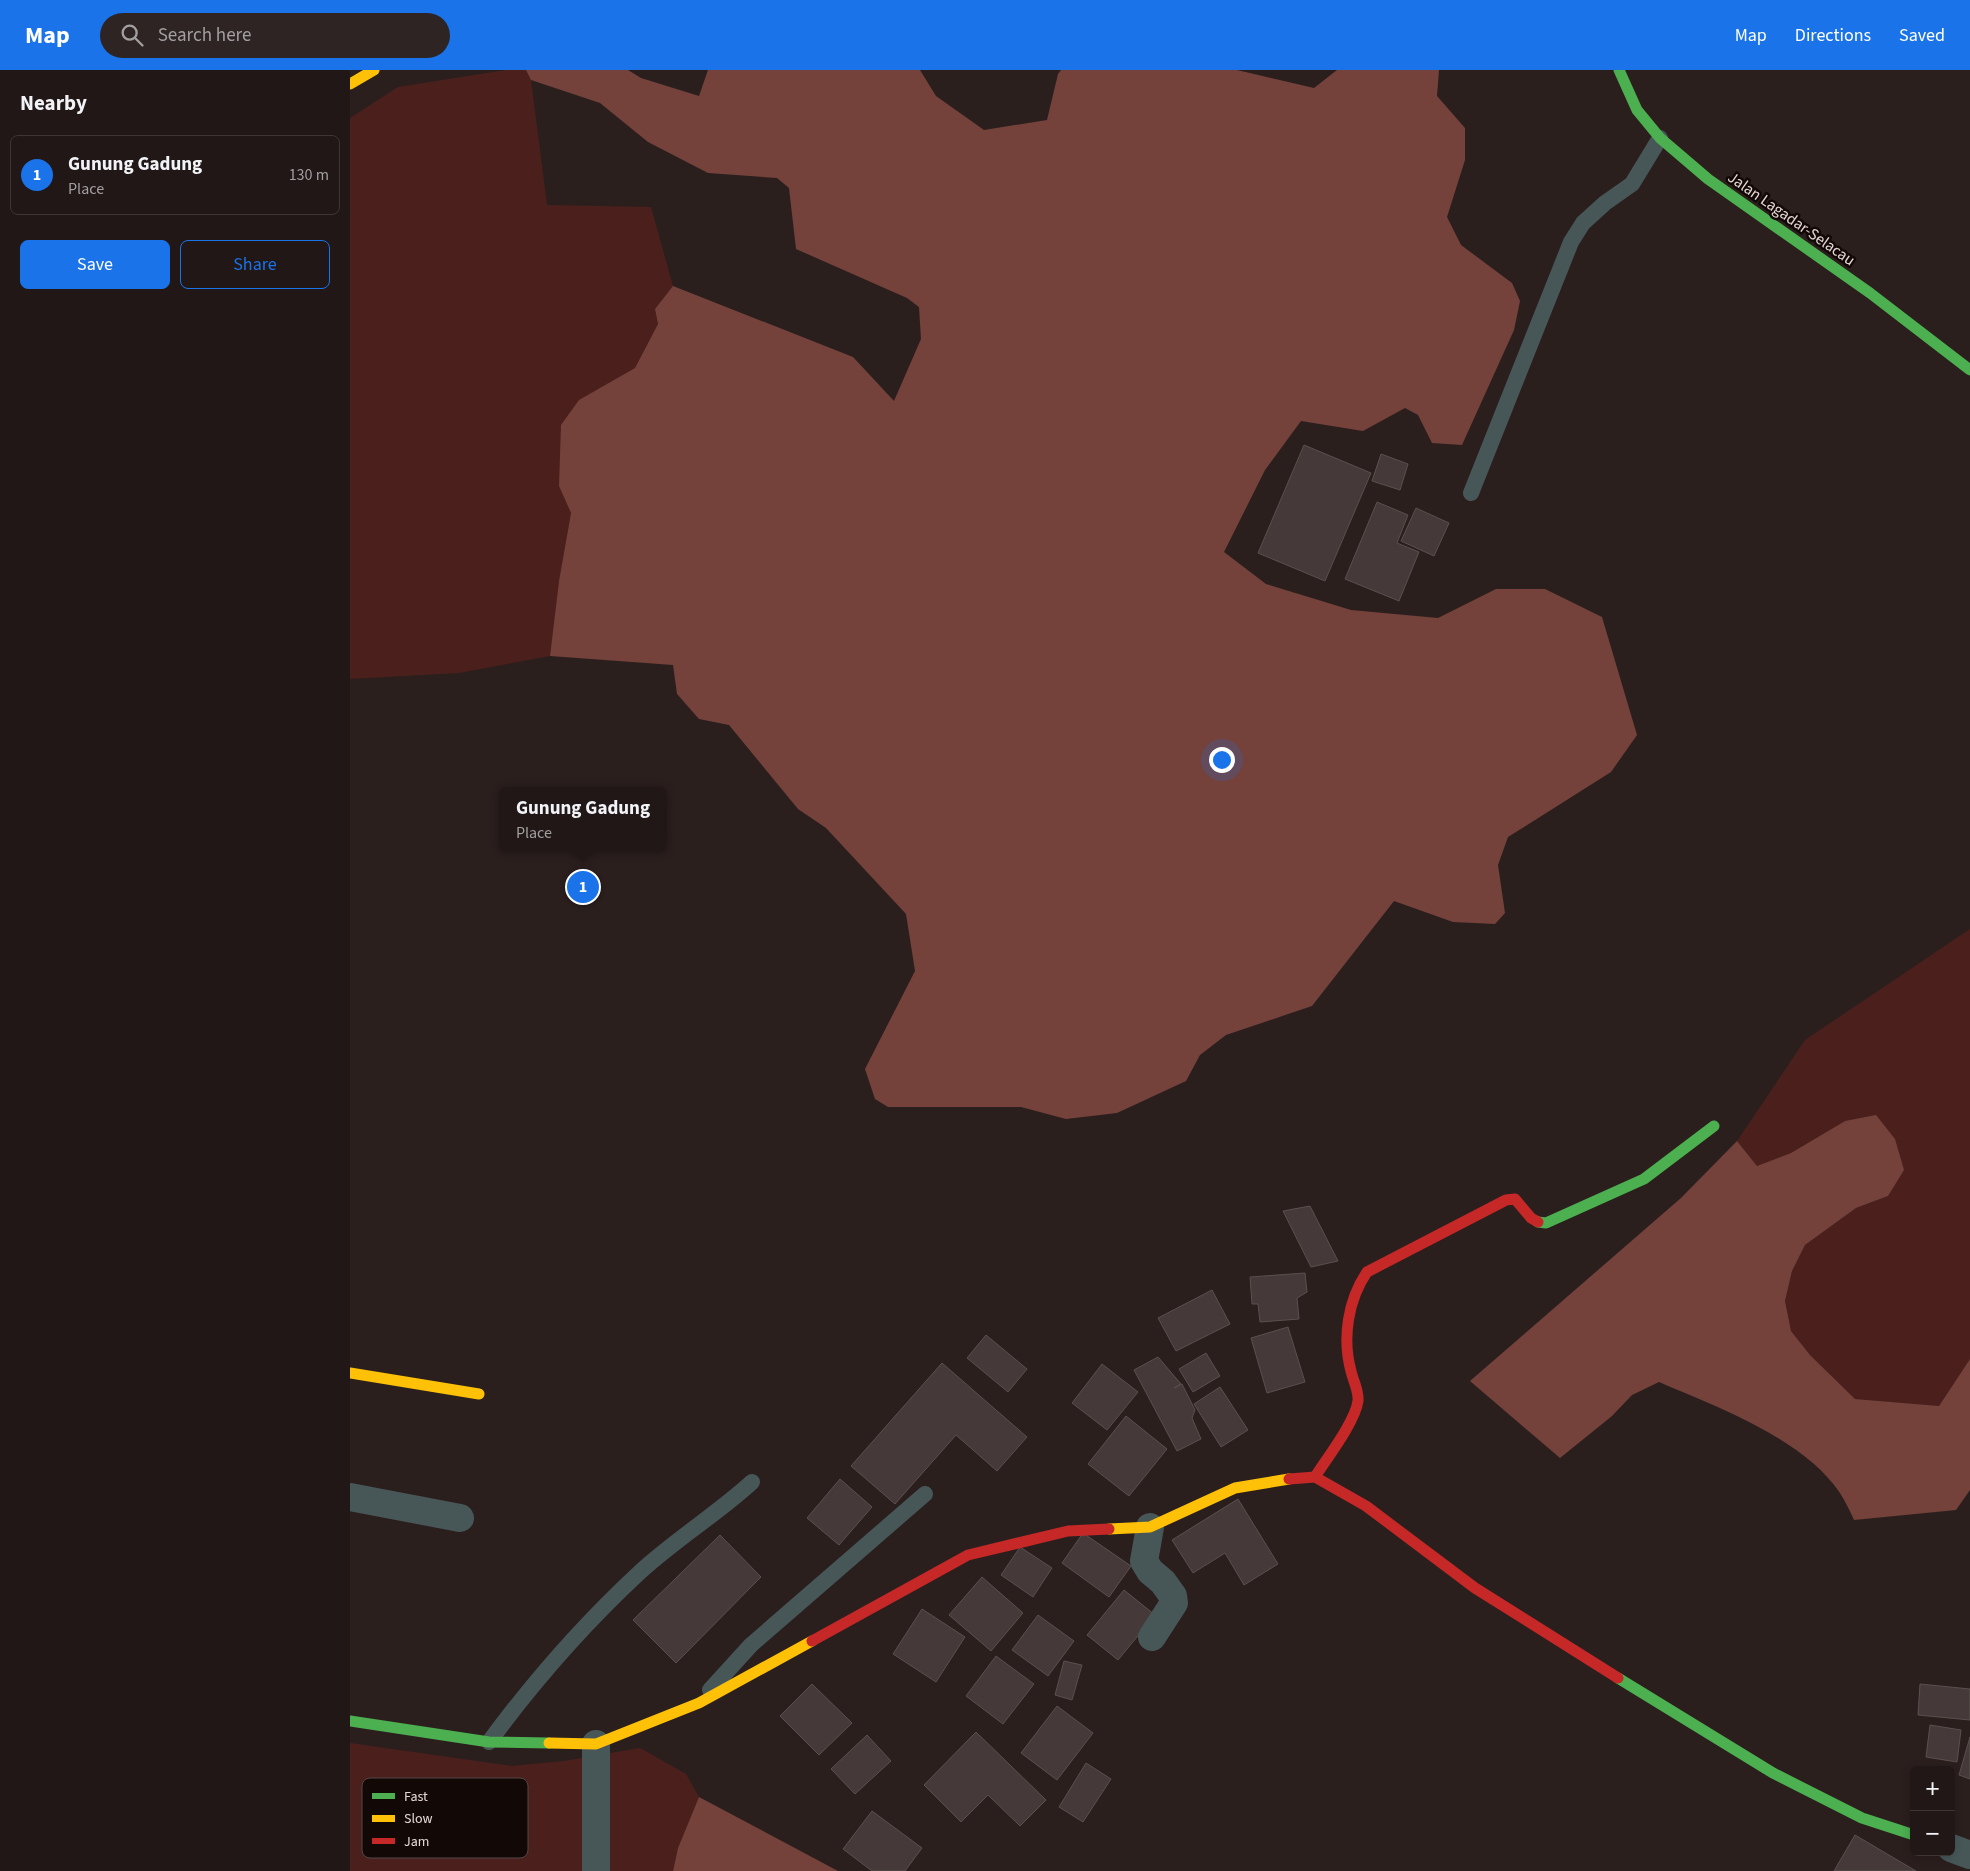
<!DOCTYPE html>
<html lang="en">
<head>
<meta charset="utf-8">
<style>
  :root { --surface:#201716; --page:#2d2423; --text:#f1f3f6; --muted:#a29fa1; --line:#3d3635; --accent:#1a73e8 }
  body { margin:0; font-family:"Source Sans 3",sans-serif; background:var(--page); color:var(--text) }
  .controls { position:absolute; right:15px; bottom:15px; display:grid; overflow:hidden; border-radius:8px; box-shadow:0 2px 8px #0003 }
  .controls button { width:45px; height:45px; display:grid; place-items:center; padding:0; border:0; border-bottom:1px solid var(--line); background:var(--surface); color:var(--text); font:25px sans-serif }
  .you { position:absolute; left:871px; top:689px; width:18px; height:18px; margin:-12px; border:4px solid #fff; border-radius:50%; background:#1a73e8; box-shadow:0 0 0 8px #1a73e833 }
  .badge { display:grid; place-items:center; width:32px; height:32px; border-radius:50%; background:var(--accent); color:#fff; font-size:16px; font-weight:700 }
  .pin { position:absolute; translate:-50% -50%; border:2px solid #fff; box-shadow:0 1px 5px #0006 }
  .popup { position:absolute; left:149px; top:717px; width:168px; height:65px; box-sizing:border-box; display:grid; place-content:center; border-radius:8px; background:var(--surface); filter:drop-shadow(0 1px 4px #0005); font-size:16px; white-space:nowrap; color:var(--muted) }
  .popup b { font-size:19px; color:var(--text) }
  .popup::after { content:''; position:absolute; left:50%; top:100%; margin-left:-10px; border:10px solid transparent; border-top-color:var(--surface) }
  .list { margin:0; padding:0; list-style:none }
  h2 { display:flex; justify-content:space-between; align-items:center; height:65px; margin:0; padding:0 20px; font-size:21px }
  h2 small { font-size:16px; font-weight:400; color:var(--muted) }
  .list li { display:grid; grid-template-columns:32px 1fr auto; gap:15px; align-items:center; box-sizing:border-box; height:80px; margin:0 10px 10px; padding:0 10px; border:1px solid var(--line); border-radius:8px }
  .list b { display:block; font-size:19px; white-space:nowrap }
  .list p { margin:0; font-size:16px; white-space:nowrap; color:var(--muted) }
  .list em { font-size:16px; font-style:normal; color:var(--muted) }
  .actions { display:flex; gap:10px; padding:15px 20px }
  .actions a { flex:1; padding:11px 0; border:1px solid var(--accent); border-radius:8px; text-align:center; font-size:18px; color:var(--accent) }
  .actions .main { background:var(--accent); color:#fff }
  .icon { flex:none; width:28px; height:28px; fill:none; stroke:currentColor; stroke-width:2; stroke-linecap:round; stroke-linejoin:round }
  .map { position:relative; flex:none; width:1620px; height:1801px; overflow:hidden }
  header { display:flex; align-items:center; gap:30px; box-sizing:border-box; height:70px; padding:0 25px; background:var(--accent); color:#fff }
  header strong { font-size:24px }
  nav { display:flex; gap:28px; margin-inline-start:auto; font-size:18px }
  .search { width:350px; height:45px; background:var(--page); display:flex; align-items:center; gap:12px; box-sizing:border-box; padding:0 18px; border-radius:28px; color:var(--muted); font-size:19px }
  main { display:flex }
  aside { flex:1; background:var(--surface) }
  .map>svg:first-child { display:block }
</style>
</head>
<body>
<header>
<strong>Map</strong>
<div class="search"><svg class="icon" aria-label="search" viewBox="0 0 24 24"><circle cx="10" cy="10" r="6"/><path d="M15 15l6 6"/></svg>Search here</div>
<nav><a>Map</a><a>Directions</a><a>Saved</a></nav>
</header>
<main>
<aside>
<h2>Nearby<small></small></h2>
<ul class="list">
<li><span class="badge">1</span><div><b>Gunung Gadung</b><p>Place</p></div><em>130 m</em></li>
</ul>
<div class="actions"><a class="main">Save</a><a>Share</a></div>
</aside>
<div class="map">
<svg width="1620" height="1801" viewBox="0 0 1620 1801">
  <rect width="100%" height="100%" fill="#2b1f1e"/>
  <!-- green -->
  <path fill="#4b201c" d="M156,0H176L181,10L197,135L301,137L323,216L305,239L308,254L285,298L230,330L209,416L221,443L209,511L200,586L109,603L0,609V48L48,17Z
    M1620,859V1289L1589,1336L1505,1329L1460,1285L1441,1261L1435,1231L1442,1201L1455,1175L1506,1138L1538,1126L1495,1051L1441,1083L1407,1096L1387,1071L1455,970Z
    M0,1673L161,1696L214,1691L290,1678L336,1704L349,1727L328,1778L323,1801H0Z"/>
  <!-- forest -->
  <path fill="#74423b" d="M176,0H278L291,8L349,26L358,0H570L586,26L634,60L697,50L708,4L711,0H887L964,18L987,0H1089L1087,26L1115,58V90L1097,147L1111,175L1162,213L1170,231L1164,260L1112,375L1082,373L1068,345L1055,338L1013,361L951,351L915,400L874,482L916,514L1001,540L1088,548L1146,519H1195L1252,547L1287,665L1261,702L1158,767L1148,795L1155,843L1145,854L1103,852L1044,831L962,936L876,965L850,985L836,1011L767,1043L716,1049L671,1037H538L525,1029L515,999L565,901L556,844L476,758L448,739L379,655L349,649L327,624L323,595L200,586L209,511L221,443L209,416L211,355L229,330L285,298L308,254L305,239L323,216L503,287L544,331L571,269L569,237L557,228L446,179L439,118L427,108L358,103L298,72L250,33L181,10Z
    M1526,1045L1545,1069L1554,1100L1538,1126L1506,1138L1455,1175L1442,1201L1435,1231L1441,1261L1460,1285L1505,1329L1589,1336L1620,1289V1420L1606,1440L1504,1450C1500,1441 1495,1431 1490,1423C1453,1368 1367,1337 1309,1312L1282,1325L1262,1346L1210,1388L1120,1311L1331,1128L1387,1071L1407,1096L1441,1083L1495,1051Z
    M349,1727L488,1801H323L328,1778Z"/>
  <!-- building -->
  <path fill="#453a39" stroke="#5b504f" d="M954,375L1021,403L975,511L908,483Z
    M1031,384L1058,394L1050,420L1022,411Z
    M1027,432L1058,445L1047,473L1069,482L1049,531L995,509Z
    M1066,438L1099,453L1084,486L1051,471Z
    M960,1136L988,1191L961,1197L933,1141Z
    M955,1203L957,1222L947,1228L949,1249L910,1252L908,1234H902L900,1207Z
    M862,1220L880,1254L826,1281L808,1248Z
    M938,1257L955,1312L917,1323L901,1268Z
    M636,1265L677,1299L658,1322L617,1288Z
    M856,1283L870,1306L843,1322L829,1299Z
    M808,1287L831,1314L824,1318L832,1314L845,1340L842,1348L851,1369L827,1381L784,1300Z
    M592,1293L677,1367L647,1401L606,1365L545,1434L501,1396Z
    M752,1294L788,1322L757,1360L722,1333Z
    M870,1317L898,1360L871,1377L844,1334Z
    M776,1346L817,1379L779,1426L738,1394Z
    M490,1409L522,1437L489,1475L457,1448Z
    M888,1429L928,1494L894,1515L875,1483L843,1503L822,1470Z
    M733,1463L781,1496L759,1527L712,1493Z
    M370,1465L411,1507L326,1593L283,1550Z
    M670,1477L702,1498L683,1527L651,1505Z
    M632,1507L673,1543L641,1581L599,1545Z
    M774,1520L805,1545L768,1590L737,1565Z
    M572,1539L615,1567L586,1612L543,1584Z
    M688,1545L724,1571L698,1606L662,1580Z
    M646,1586L684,1614L653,1654L616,1626Z
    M714,1591L732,1595L722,1630L705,1625Z
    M462,1614L502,1653L469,1685L430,1646Z
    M1570,1614L1620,1619V1650L1568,1645Z
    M707,1636L743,1663L707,1710L671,1683Z
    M1580,1655L1611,1660L1607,1692L1576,1687Z
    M626,1662L696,1730L670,1756L638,1725L611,1752L574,1715Z
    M517,1665L541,1691L505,1724L481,1699Z
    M1620,1667V1709L1609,1705Z
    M736,1693L761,1709L733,1752L709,1737Z
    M522,1741L572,1778L555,1801H522L493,1779Z
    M1505,1765L1566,1801H1484Z"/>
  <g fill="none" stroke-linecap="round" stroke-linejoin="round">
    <!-- lane -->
    <path stroke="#475758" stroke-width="16" d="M1121,423L1221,172L1233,153L1255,133L1282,114L1310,68
      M360,1620L401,1575L575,1424
      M139,1672C184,1611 235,1553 290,1502C326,1469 367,1444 402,1412"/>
    <!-- street -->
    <path stroke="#475758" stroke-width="28" d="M0,1427L110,1448
      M800,1457L794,1491L800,1501L813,1512L823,1526L824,1533L802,1567
      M246,1674V1801
      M1601,1778L1620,1785"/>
    <!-- fast -->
    <path stroke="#4caf50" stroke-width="11" d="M1269,0L1287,40L1310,68L1358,109L1520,223L1620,300
      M1188,1152L1196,1153L1294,1109L1364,1056
      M1268,1608L1423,1703L1512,1748L1564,1765
      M0,1651L139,1672L199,1673"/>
    <!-- slow -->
    <path stroke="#ffc107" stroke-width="11" d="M0,14L24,0
      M0,1303L129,1324
      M759,1459L800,1457L885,1418L939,1409
      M199,1673L246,1674L349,1633L462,1571"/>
    <!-- jam -->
    <path stroke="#c62828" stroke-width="11" d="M965,1407C977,1388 1005,1352 1008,1331C1009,1320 1003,1311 1001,1301C992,1268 998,1230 1017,1202L1156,1130L1165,1129L1181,1148L1188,1152
      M939,1409L965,1407L1016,1436L1125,1518L1268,1608
      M462,1571L618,1485L718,1461L759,1459"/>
  </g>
  <g text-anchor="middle" stroke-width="5" stroke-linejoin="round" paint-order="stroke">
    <!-- street labels -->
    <g font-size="16" fill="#e6d7d4" stroke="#120907">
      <text transform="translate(1442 148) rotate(35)" y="6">Jalan Lagadar-Selacau</text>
    </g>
  </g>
  <!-- legend -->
  <rect x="12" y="1708" width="166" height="80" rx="8" fill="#120907" stroke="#524744" stroke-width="1"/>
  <rect x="22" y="1723" width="23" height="6" fill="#4caf50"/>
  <rect x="22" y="1745" width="23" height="7" fill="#ffc107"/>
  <rect x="22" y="1768" width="23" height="6" fill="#c62828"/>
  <g font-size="14" fill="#e6d7d4">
    <text x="54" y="1731">Fast</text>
    <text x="54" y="1753">Slow</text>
    <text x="54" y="1776">Jam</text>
  </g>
</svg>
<div class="controls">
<button>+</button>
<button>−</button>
</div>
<div class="you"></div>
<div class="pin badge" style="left:233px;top:817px">1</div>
<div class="popup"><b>Gunung Gadung</b>Place</div>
</div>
</main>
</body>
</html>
